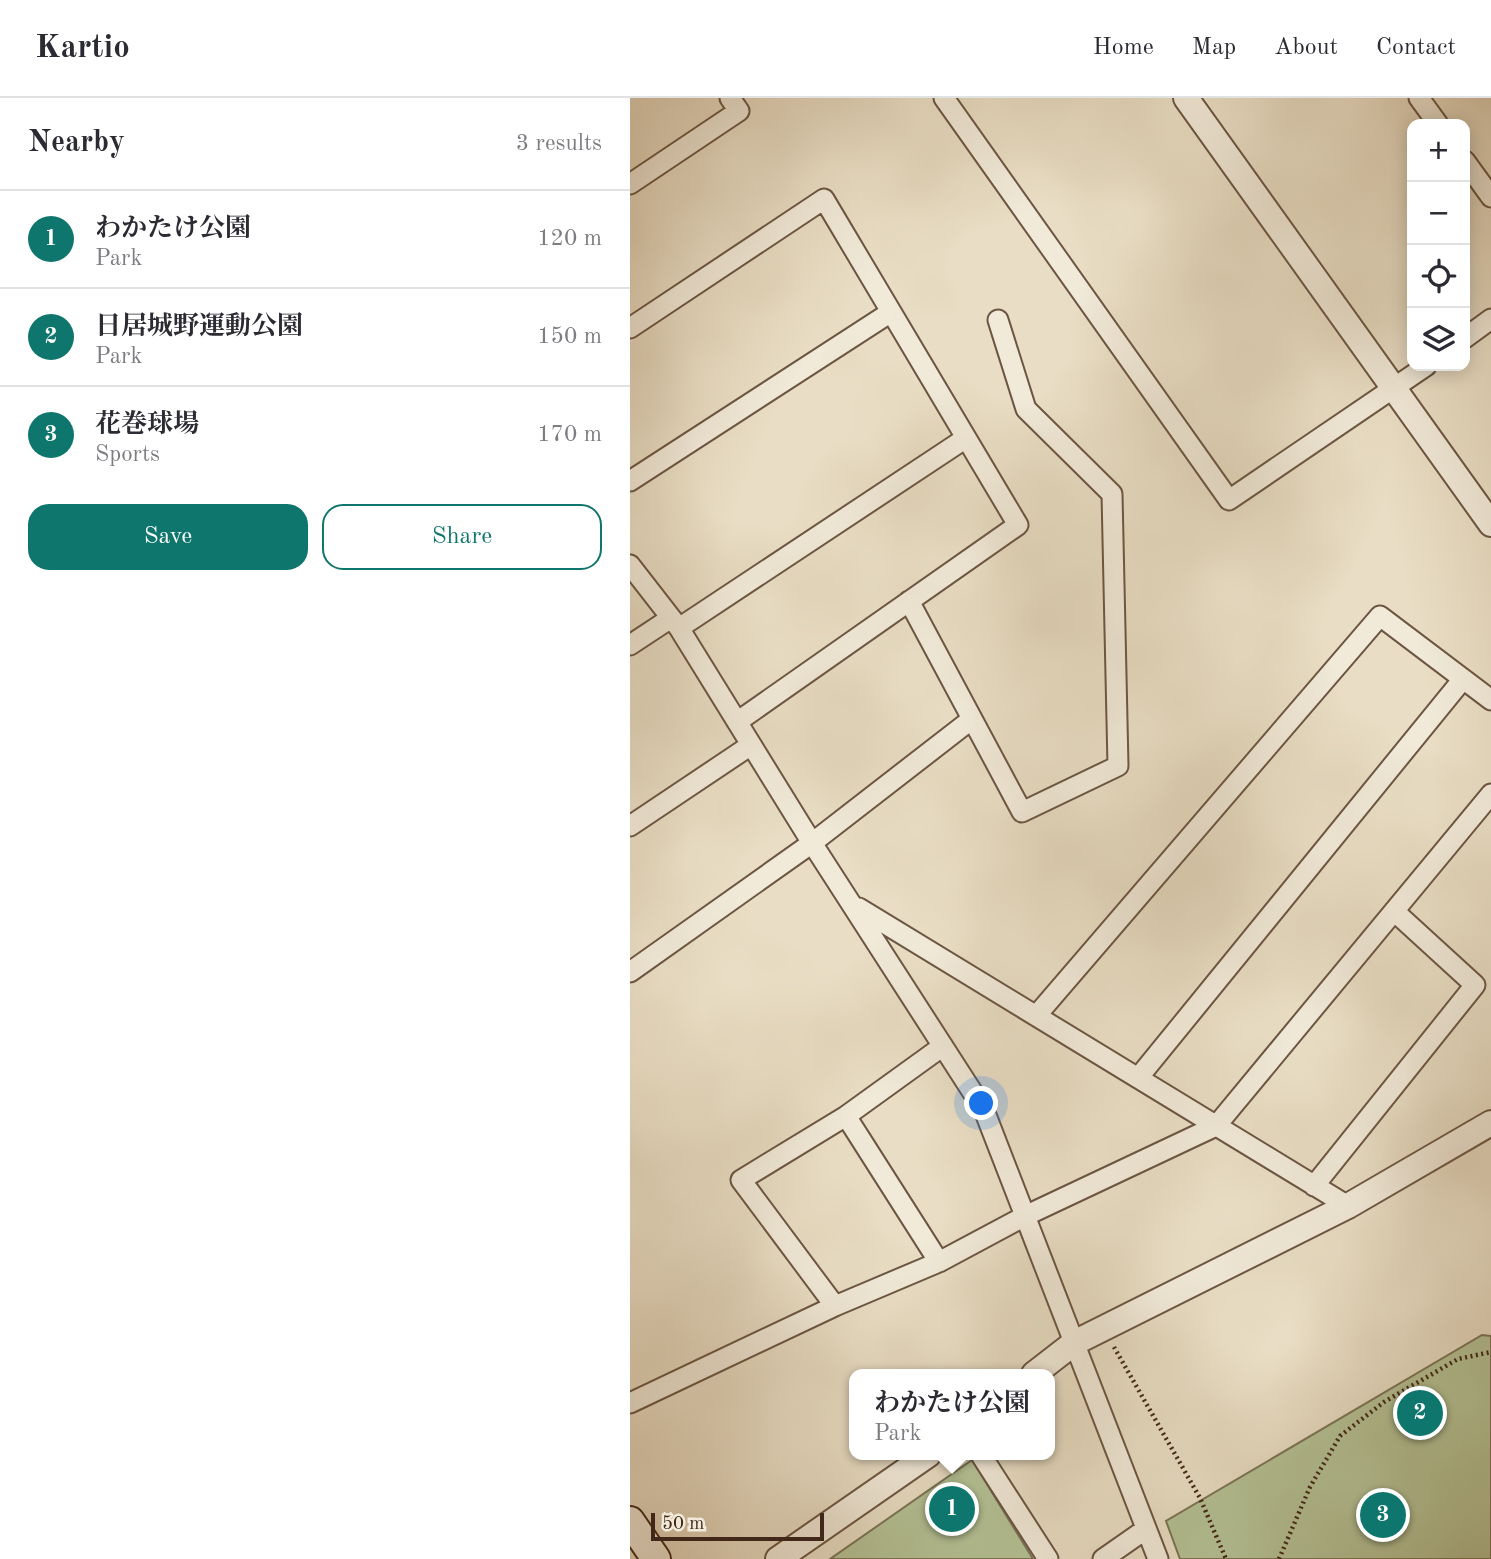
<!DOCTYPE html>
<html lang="en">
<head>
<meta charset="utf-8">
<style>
  :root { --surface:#fff; --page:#f2f2f3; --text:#2b2b33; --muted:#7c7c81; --line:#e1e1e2; --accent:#0f766e }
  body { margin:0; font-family:"Old Standard TT","Noto Serif JP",serif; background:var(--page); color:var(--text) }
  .controls { position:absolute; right:21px; top:21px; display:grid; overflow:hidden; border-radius:14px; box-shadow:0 4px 18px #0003 }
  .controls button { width:63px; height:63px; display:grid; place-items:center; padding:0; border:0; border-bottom:2px solid var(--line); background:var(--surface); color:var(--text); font:35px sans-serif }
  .scale { position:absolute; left:21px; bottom:18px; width:173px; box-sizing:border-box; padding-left:7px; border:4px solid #422818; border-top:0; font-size:19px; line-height:24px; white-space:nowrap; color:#422818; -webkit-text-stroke:5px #f1ead9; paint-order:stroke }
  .you { position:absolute; left:352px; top:1006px; width:24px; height:24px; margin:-18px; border:5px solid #fff; border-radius:50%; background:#1a73e8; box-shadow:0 0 0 10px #1a73e833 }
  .badge { display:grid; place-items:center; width:46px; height:46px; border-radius:50%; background:var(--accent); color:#fff; font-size:23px; font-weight:700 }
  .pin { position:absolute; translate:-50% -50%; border:4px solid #fff; box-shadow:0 2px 7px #0006 }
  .popup { position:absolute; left:219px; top:1271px; width:206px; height:91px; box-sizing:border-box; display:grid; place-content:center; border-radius:14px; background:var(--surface); filter:drop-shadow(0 2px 5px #0005); font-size:23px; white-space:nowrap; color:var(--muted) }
  .popup b { font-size:26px; color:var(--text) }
  .popup::after { content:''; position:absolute; left:50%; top:100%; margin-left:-14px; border:14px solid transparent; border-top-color:var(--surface) }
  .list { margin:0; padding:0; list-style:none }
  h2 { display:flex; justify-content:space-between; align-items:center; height:91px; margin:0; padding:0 28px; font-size:30px }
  h2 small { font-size:23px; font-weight:400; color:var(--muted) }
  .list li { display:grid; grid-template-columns:46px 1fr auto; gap:21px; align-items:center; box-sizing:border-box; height:98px; padding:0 28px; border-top:2px solid var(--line) }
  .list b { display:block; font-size:26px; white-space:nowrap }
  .list p { margin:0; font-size:23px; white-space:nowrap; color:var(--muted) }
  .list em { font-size:23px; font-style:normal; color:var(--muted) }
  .actions { display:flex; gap:14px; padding:21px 28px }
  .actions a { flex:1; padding:16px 0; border:2px solid var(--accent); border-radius:21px; text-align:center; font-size:24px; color:var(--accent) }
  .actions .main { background:var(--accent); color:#fff }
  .icon { flex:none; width:38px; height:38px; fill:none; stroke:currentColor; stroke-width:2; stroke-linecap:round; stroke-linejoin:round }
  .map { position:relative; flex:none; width:861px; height:1461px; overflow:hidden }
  header { display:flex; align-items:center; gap:42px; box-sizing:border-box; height:98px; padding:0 35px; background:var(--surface); border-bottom:2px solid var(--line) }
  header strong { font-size:33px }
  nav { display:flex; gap:38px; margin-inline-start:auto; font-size:24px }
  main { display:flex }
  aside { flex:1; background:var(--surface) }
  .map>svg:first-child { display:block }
</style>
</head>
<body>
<header>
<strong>Kartio</strong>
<nav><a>Home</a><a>Map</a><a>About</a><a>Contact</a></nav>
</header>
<main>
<aside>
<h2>Nearby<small>3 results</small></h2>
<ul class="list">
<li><span class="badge">1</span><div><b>わかたけ公園</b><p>Park</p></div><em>120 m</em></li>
<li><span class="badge">2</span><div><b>日居城野運動公園</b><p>Park</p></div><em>150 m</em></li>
<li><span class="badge">3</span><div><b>花巻球場</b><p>Sports</p></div><em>170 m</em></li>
</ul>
<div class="actions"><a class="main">Save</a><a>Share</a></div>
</aside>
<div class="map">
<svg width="861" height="1461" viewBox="0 0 861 1461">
  <rect width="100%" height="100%" fill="#e9dec5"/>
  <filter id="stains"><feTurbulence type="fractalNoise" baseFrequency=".00286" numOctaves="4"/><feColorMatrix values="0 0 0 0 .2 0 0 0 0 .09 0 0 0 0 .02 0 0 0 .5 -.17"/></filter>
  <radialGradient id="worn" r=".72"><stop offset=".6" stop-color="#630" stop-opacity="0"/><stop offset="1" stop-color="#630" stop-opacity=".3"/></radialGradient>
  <!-- green -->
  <path fill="#b4c296" stroke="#7b7557" stroke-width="2" d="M852,1237L861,1238V1461H550L536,1423Z
    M342,1362L403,1461H200Z"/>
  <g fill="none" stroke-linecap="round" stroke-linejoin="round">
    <defs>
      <path id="minor" d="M314,0L599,402L796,268
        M789,0L808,26
        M835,63L861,99
        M0,86L109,13L100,0
        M0,230L194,101L388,427L107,624
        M835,240L861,221
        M0,383L261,214
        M0,467L49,530L182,745L354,1012L528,1461
        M279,503L392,714L488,668L482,396L396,311L368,222
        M49,530L336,340
        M0,547L41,520
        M0,728L121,647
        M229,810L718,1108
        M0,874L182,745L342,621
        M406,918L750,518L861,602
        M508,980L833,581
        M216,1018L309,1164
        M684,1088L845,887L764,813
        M205,1208L111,1082L216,1018L313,948
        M0,1305L205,1208L309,1164L395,1118L586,1028L861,696
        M351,1357L418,1461
        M473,1461L516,1431"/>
      <path id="tertiary" d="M556,0L861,426
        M404,1276L444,1245L718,1108L861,1025
        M148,1461L298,1357"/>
      <path id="secondary" d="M0,1423L26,1461"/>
    </defs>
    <!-- minor casing -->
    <use href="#minor" stroke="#6c5643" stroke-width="23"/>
    <!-- tertiary casing -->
    <use href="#tertiary" stroke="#6c5643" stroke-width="28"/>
    <!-- secondary casing -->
    <use href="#secondary" stroke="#422818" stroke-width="32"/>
    <!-- path -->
    <path stroke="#422818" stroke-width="4.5" stroke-dasharray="2 3.5" stroke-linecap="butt" d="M484,1249L570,1400L596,1461
      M649,1461L680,1389L710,1338L754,1304L828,1261L861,1254"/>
    <!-- minor -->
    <use href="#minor" stroke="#f1ead9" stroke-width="19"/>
    <!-- tertiary -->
    <use href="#tertiary" stroke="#f1ead9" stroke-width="24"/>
    <!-- secondary -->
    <use href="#secondary" stroke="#f1ead9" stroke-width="28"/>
  </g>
  <rect width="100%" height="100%" filter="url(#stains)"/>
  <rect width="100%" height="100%" fill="url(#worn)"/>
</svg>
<div class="controls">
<button>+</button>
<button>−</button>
<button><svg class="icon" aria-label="locate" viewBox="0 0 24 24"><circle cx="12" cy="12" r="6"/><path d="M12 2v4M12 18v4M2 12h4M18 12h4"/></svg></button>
<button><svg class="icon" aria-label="layers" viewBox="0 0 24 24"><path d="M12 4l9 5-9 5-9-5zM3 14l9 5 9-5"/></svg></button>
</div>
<div class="scale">50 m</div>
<div class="you"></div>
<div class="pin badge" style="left:322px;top:1411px">1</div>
<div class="popup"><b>わかたけ公園</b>Park</div>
<div class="pin badge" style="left:790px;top:1315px">2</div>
<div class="pin badge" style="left:753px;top:1417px">3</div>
</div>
</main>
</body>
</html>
